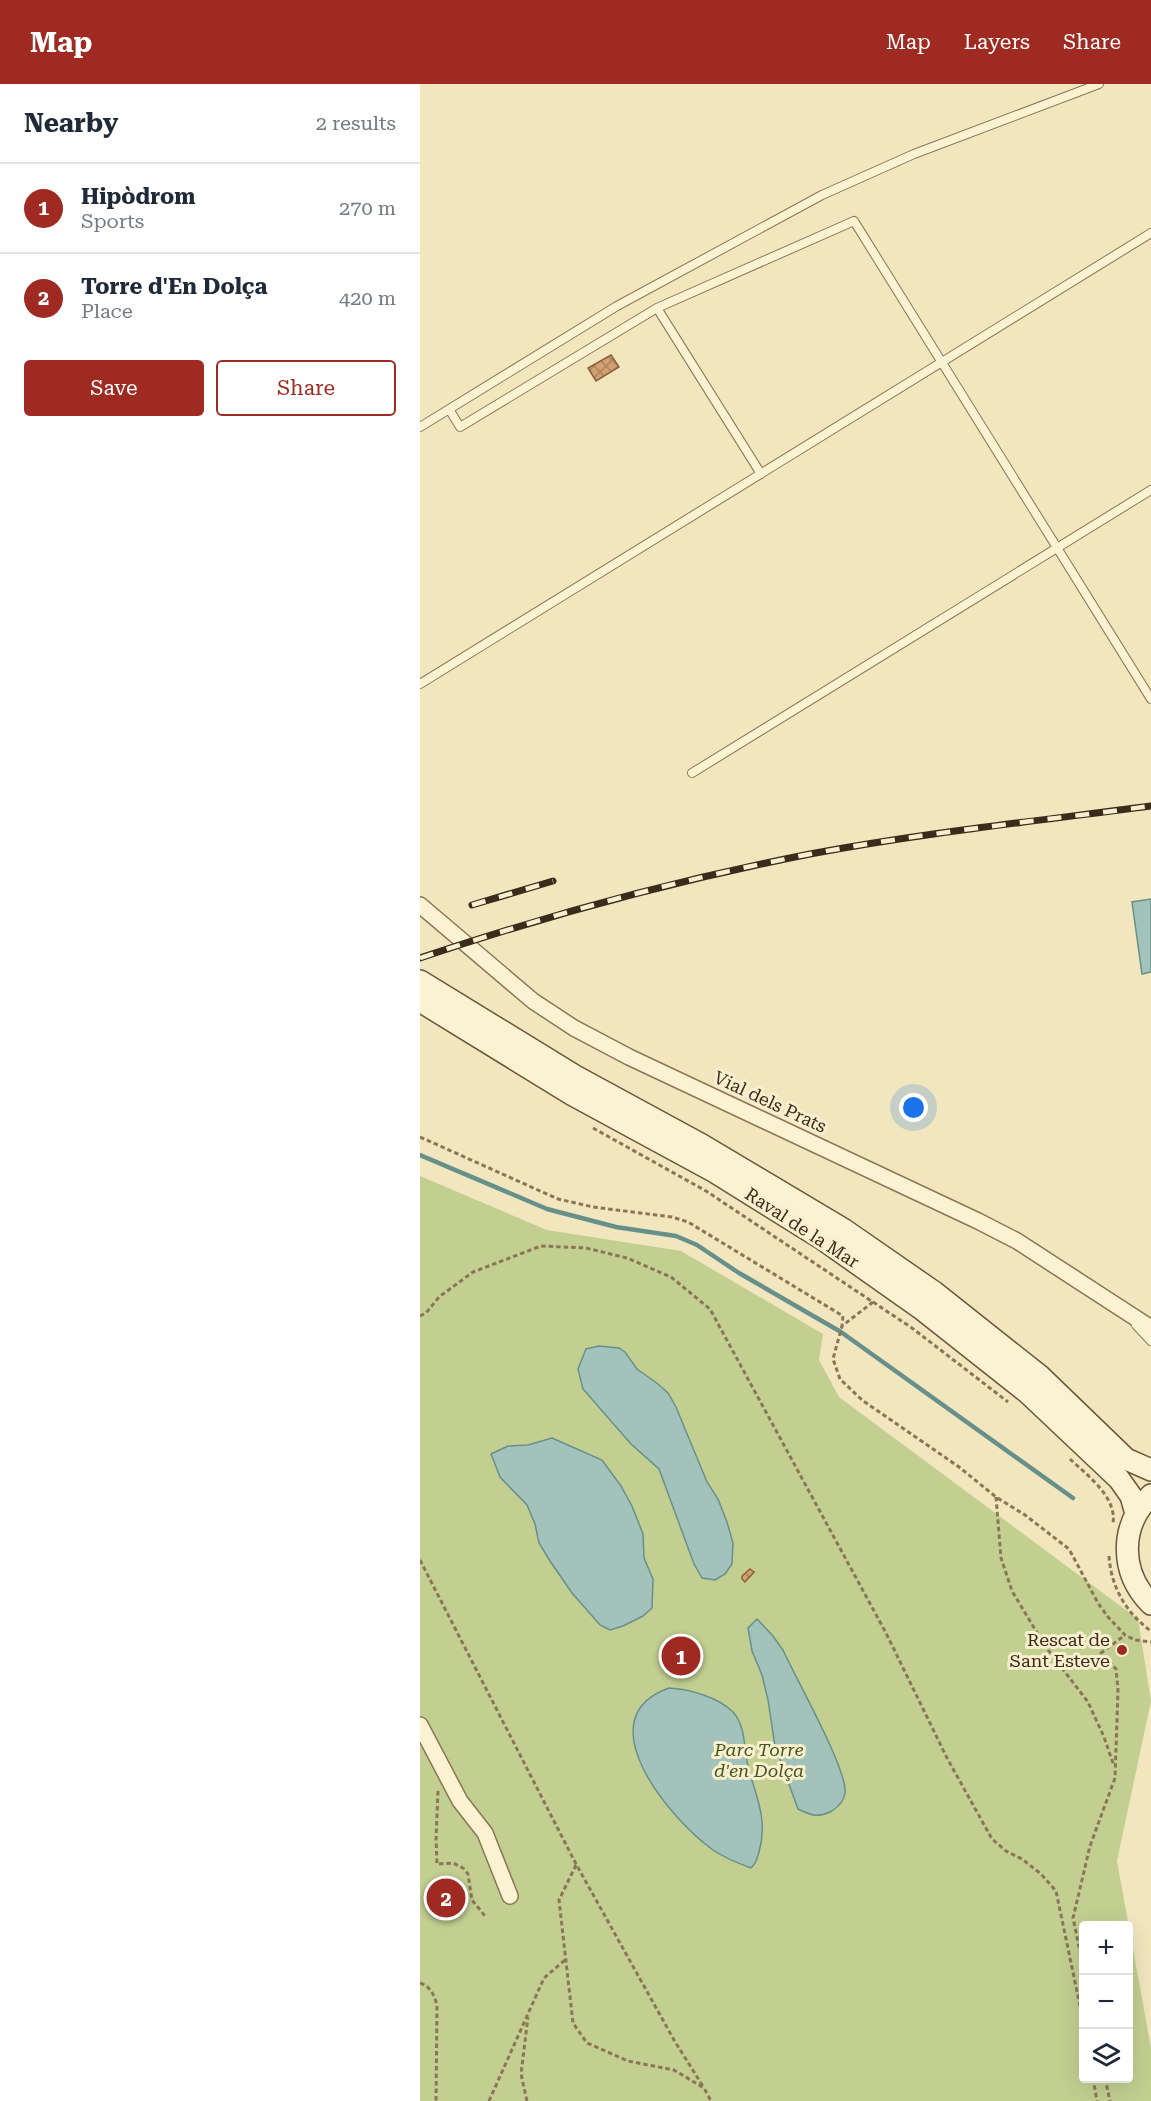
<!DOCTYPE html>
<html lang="en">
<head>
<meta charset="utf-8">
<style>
  :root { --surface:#fff; --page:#f2f2f3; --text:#1f2937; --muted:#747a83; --line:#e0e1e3; --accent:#9e2a21 }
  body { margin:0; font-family:"Roboto Serif",serif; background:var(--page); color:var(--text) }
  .controls { position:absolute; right:18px; bottom:18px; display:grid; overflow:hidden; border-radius:6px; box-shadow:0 6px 24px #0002 }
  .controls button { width:54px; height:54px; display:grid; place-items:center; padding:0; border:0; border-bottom:2px solid var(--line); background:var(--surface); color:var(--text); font:30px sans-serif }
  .you { position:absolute; left:494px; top:1024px; width:21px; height:21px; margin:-15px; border:4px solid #fff; border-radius:50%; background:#1a73e8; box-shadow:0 0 0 9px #1a73e833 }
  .badge { display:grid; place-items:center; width:39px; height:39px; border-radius:50%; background:var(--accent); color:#fff; font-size:20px; font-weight:700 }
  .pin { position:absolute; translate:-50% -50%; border:3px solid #fff; box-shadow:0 2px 6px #0006 }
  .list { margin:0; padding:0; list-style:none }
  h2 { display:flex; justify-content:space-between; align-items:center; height:78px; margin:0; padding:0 24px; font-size:26px }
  h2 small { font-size:20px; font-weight:400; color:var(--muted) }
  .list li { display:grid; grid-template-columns:39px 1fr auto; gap:18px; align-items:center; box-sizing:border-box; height:90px; padding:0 24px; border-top:2px solid var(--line) }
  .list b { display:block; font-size:22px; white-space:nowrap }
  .list p { margin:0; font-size:20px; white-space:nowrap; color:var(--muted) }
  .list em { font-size:20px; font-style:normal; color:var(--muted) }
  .actions { display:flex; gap:12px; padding:18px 24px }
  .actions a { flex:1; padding:14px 0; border:2px solid var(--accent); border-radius:6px; text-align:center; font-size:21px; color:var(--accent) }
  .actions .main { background:var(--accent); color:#fff }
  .icon { flex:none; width:33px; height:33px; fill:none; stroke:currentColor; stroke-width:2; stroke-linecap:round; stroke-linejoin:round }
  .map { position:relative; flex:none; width:731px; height:2017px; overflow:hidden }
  header { display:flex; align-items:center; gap:36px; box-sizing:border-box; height:84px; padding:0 30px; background:var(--accent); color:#fff }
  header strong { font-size:28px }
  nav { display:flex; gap:33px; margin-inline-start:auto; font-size:21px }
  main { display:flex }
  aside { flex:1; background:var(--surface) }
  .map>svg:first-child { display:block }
</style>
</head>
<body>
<header>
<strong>Map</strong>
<nav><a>Map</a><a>Layers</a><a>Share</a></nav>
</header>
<main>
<aside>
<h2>Nearby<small>2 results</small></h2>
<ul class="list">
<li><span class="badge">1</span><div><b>Hipòdrom</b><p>Sports</p></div><em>270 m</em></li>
<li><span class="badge">2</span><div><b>Torre d'En Dolça</b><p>Place</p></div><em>420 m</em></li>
</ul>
<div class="actions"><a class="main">Save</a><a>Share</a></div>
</aside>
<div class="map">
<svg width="731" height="2017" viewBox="0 0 731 2017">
  <defs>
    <pattern id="building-cross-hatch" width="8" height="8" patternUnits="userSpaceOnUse" patternTransform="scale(1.5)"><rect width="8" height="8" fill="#d2a171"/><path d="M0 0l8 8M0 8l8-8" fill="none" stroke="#ab835c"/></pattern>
  </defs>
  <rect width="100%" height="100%" fill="#f1e6be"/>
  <!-- park -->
  <path fill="#c3cf91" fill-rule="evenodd" d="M0,1092L127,1146L261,1167L403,1250L399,1276L419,1313L718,1535L731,1617L697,1777L731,1964V2017H0ZM664,1842H708V1994H664Z"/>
  <!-- water -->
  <path fill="#a2c2bb" stroke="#68908a" stroke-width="1.5" d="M731,815V888L722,890L712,818Z
    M179,1262L199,1264L205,1268L217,1285L238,1300L248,1309L256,1323L287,1398L298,1415L307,1438L313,1459L312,1480L305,1490L295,1496L282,1494L274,1480L239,1385L211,1360L163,1305L158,1285L166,1265Z
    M132,1354L182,1376L201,1402L212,1422L223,1450L224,1474L233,1495L232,1524L223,1532L203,1542L190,1546L180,1541L152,1509L130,1477L119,1459L115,1440L107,1421L80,1393L71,1370L88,1362L108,1361Z
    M337,1535L353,1552L363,1566C375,1593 428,1686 425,1709C424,1717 418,1723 412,1727C398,1734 392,1732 378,1725L355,1662L348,1616L342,1591L332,1567L328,1544Z
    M249,1604C269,1605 298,1613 313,1628C325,1641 324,1661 327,1677C334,1710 349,1733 339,1768C337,1775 336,1779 331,1784C317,1779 305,1774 293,1766C251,1736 164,1634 249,1604Z"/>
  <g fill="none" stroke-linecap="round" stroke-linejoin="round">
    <!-- stream -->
    <path stroke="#68908a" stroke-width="4.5" d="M0,1071L127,1125L196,1143L256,1152L277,1161L319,1189L421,1248L653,1414"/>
  </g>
  <!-- building -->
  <path fill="url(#building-cross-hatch)" stroke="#8b603a" stroke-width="1.5" d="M191,271L199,283L176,297L168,284Z
    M330,1485L334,1488L325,1498L322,1495V1492Z
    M36,1802L39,1823L16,1827L13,1805Z"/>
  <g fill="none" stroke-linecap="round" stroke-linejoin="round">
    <defs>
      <path id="lane" d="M237,224L341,390
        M29,325L40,343L237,224L434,137L731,615
        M0,343L197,222L402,111L494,70L679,0
        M0,600L731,149
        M272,689L731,406
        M716,1241L731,1257"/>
      <path id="street" d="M0,821L113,917L154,944L209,973L558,1137L597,1157L731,1244
        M0,1641L40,1717L65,1749L90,1812"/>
      <path id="secondary" d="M0,897L155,992L282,1061L423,1145L514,1208L620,1292L706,1375L731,1386
        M0,917L153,1011L295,1088L401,1154L503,1226L608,1309L699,1395L711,1412L716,1430
        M731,1411C699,1442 700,1489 731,1520"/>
    </defs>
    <!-- lane casing -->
    <use href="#lane" stroke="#8a7655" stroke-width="10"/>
    <!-- street casing -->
    <use href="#street" stroke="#8a7655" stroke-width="18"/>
    <!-- secondary casing -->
    <use href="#secondary" stroke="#6c5639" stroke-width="24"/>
    <!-- path -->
    <path stroke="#8a7655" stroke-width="3" stroke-dasharray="4.5 3" stroke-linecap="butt" d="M173,1044L286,1107L492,1244L588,1318
      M0,1053L138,1115L173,1123L252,1133L268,1138L423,1232L422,1242
      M453,1218L422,1242L413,1275L420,1295L442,1316L539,1383L576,1413L605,1431L649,1465L678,1519L688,1533L705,1551L715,1556L731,1558
      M0,1232L6,1229L19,1213L53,1188L121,1162L166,1164L207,1174L251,1193L290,1225L466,1549L527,1674L572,1755L586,1767L602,1775L621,1790L636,1807L664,1941
      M650,1375C667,1391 697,1413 693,1439
      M576,1413L581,1474L592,1507L625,1562L668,1618L684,1653L694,1682
      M689,1472C691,1503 706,1529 731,1547
      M0,1476L156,1780L254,1956L284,2004
      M18,1707L16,1755L17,1780L33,1779L43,1784L48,1790L52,1816L65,1832
      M156,1781L139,1816L153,1939L167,1959L208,1977L254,1986L284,2004L291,2017
      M664,1886L653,1834L670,1762L695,1694L698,1606L696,1585L681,1569L705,1551
      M0,1899C11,1903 14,1911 17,1921L16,2017
      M673,1994L677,2017
      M685,1994L690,2017
      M69,2017L124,1894L145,1876
      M107,2017L101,1990L108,1933"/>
    <!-- lane -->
    <use href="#lane" stroke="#fbf2d2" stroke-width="8"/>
    <!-- street -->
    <use href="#street" stroke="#fbf2d2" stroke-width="15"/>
    <!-- secondary -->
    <use href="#secondary" stroke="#fbf2d2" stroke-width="21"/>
    <defs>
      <path id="rail" d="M52,821L133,797
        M0,874C128,831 257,796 390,770C502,749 617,737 731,722"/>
    </defs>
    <!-- rail casing -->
    <use href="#rail" stroke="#392c1b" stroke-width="7"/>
    <!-- rail -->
    <use href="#rail" stroke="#f8efce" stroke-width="4.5" stroke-dasharray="14" stroke-linecap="butt"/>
  </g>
  <!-- markers -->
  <circle fill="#9e2a21" stroke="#f8efce" stroke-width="2" cx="702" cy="1566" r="6"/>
  <g text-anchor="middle" stroke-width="6" stroke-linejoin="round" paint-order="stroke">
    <!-- street labels -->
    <g font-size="18" fill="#392c1b" stroke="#f8efce">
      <text transform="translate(350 1018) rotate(25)" y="6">Vial dels Prats</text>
      <text transform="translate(382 1144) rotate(33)" y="6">Raval de la Mar</text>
    </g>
    <!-- poi labels -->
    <g font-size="18" fill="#392c1b" stroke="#f8efce" text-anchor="end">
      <text x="690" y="1562">Rescat de<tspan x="690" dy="21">Sant Esteve</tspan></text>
    </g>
    <!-- park labels -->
    <g font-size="18" font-style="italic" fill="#455720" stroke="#f8efce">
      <text x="339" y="1672">Parc Torre<tspan x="339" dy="21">d'en Dolça</tspan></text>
    </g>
  </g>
</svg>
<div class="controls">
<button>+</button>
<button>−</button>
<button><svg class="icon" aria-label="layers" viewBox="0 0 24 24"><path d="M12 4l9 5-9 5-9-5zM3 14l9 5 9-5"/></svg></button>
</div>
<div class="you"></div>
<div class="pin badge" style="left:261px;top:1572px">1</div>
<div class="pin badge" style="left:26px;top:1814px">2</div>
</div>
</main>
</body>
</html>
